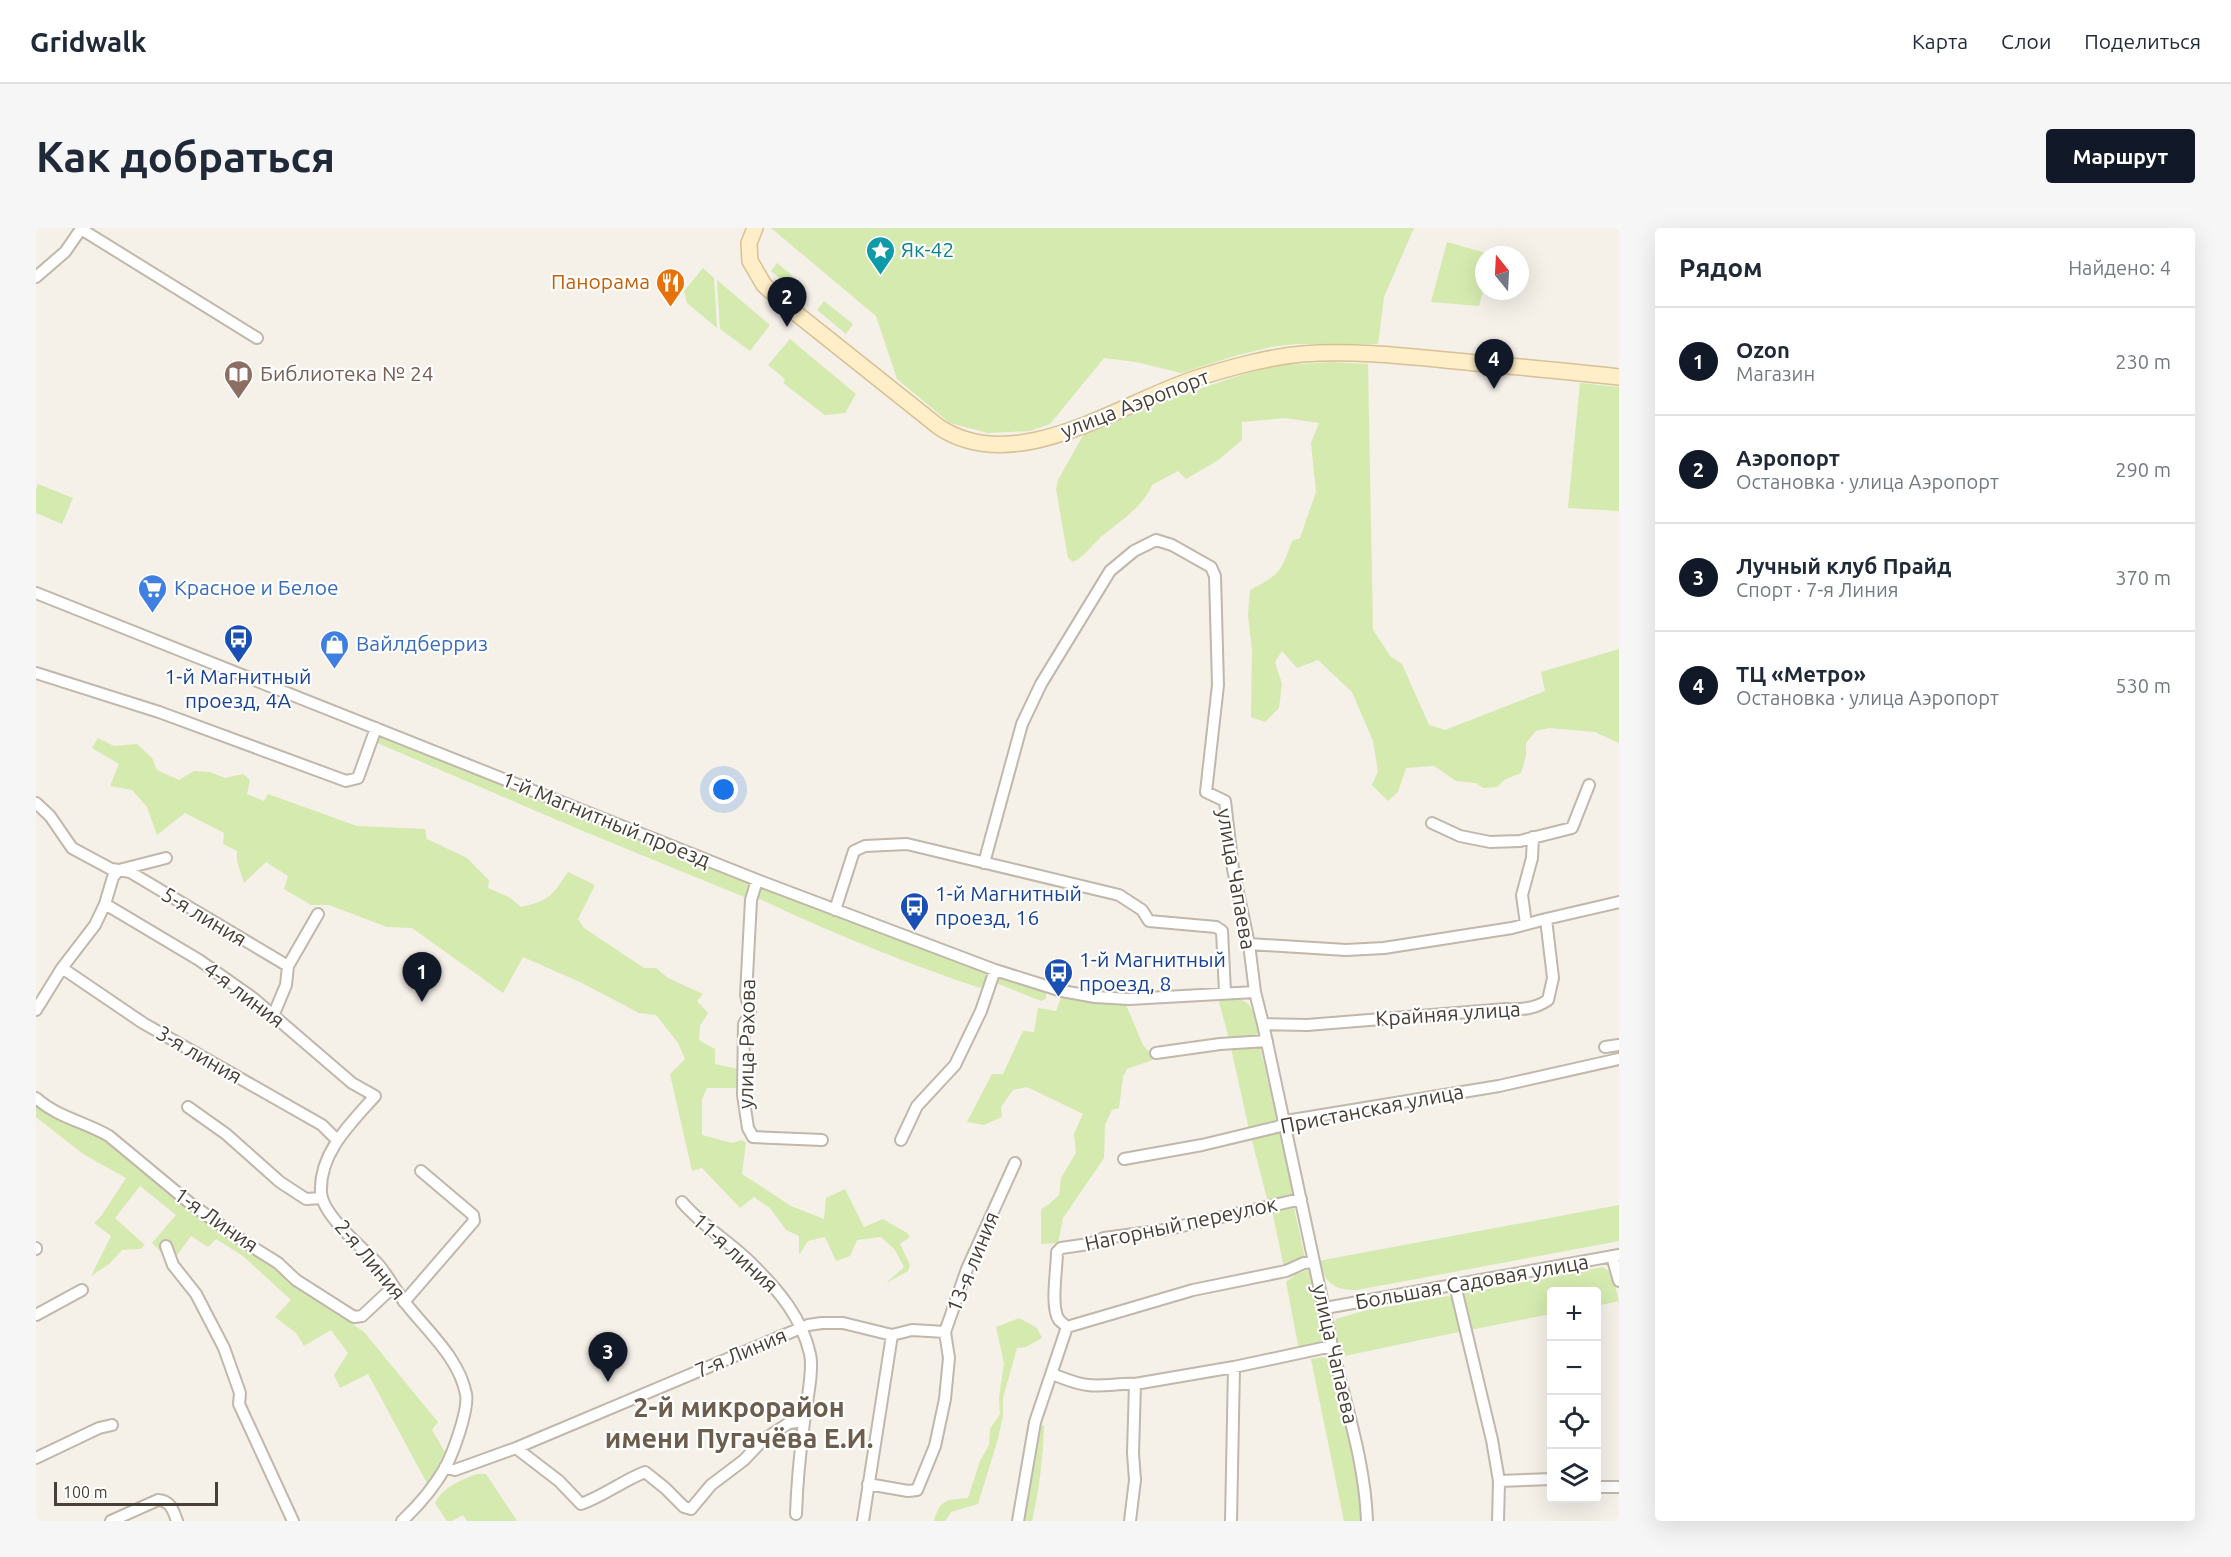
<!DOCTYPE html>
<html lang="ru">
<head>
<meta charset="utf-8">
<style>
  :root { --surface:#fff; --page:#f6f6f7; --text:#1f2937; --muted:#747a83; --line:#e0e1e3; --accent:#111827 }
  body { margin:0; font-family:Ubuntu,sans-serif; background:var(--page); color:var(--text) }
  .controls { position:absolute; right:18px; bottom:18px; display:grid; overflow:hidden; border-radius:6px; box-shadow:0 6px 24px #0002 }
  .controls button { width:54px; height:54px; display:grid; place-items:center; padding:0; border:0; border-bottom:2px solid var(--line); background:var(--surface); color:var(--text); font:30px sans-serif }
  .compass { position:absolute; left:1439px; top:18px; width:54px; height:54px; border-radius:50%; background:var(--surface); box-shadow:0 6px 24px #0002; rotate:342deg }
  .scale { position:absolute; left:18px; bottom:15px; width:164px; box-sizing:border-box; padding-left:6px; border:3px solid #484036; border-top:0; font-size:16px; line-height:21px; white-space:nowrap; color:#484036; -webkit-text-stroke:4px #fff; paint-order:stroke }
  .you { position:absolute; left:688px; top:562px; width:21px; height:21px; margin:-15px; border:4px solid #fff; border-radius:50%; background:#1a73e8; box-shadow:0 0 0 9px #1a73e833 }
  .badge { display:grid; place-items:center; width:39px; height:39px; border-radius:50%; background:var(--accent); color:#fff; font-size:20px; font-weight:700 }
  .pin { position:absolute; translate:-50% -50px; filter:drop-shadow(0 2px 3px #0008) }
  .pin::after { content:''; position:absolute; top:32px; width:21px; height:18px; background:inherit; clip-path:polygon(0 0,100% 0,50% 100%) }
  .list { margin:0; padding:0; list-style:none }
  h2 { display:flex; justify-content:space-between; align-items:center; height:78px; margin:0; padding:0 24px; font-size:26px }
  h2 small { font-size:20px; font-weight:400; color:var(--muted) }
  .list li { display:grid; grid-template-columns:39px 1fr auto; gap:18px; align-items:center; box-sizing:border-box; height:108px; padding:0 24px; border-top:2px solid var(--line) }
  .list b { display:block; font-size:22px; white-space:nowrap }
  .list p { margin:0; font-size:20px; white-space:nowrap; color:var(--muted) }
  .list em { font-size:20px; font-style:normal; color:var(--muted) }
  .icon { flex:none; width:33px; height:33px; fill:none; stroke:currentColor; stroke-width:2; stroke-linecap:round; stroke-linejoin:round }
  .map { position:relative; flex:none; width:1583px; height:1293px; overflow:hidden; border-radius:6px }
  header { display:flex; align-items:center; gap:36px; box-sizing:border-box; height:84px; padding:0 30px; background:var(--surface); border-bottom:2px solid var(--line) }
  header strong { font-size:28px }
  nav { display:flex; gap:33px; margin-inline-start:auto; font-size:21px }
  .intro { display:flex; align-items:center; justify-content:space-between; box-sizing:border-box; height:144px; padding:0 36px }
  h1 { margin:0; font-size:42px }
  .button { padding:15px 27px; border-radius:6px; background:var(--accent); color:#fff; font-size:21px; font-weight:700 }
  main { display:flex; gap:36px; padding:0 36px }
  aside { flex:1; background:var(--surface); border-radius:6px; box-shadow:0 6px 24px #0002 }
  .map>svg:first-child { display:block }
</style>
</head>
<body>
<header>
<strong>Gridwalk</strong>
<nav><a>Карта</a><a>Слои</a><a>Поделиться</a></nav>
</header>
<div class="intro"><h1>Как добраться</h1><a class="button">Маршрут</a></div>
<main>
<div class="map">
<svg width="1583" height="1293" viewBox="0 0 1583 1293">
  <rect width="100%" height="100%" fill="#f5f0e8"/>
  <!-- green -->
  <path fill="#d4eaaf" d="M735,0H1378L1348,69L1342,116H1260L1235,119L1202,127L1145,145L1100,134L1068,130L1014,196L994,203L952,205L914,195L861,151L840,88Z
    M1411,14L1457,27H1448V60L1443,78L1395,74Z
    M741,35L770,59L763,67L735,43Z
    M667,40L678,50L681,100L651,75L648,63Z
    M681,52L734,97L714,123L684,101Z
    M788,73L817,96L810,106L781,82Z
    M754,111L820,166L809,185L789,187L747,155L749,151L732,137Z
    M1295,134L1332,136L1337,402L1355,429L1366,436L1393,497L1409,502L1509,463L1505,444L1583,421V515L1559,504L1513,500L1500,503L1490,515V528L1485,545L1468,552L1461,559L1447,560L1440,555L1420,553L1398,538L1370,540L1362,564L1352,573L1336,557L1342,543L1337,513L1316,464L1282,432L1261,440L1246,423L1239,434L1246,456L1243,480L1229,494L1215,489L1216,422L1212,387L1214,362C1244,347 1245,343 1256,313L1264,310L1280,264L1275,215L1283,195L1249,190L1206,194V212L1181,233L1150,251L1142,243L1116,257C1107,279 1084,293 1066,308C1056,317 1049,328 1037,334L1032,330L1020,261L1022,252L1049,204L1064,197L1139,169L1208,146L1236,138Z
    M1544,155L1583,159V283L1532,280Z
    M2,256L37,270L26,296L0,285V262Z
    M344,507L717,654L713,671L547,603L339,514Z
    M62,510L78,518L101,516L116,530L121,542L143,552L158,543L174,544L189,550L207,546L214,552L211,566L228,573L232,566L321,598L389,601L391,611L431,630L453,652L452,660L473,669L485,679C513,673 517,667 532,644L559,657L542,691L548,700L608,740H620L632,750L667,766L661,773L672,785L664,798L663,812L679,821V836L702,841L701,860H671L666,871V907L696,915L706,912L710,915L706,946L755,978L788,991L790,970L809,961L828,999L847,991L871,1005L874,1009L864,1016L874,1037L872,1043L850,1055L868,1039L859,1022L845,1009L821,1012L814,1028L800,1033L789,1009L772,1013L763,1027V1008L750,1002L734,980L718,969L704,980L666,940L656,943L634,846L649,831L642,815L620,787L603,785L546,755L487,729L467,765L376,700L351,699L293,677H275L248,661L252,648L230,634L208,655L201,633V623L187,616L188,605L149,585L121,607L111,579L96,562L74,558L83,536L56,520Z
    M726,657L949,743L952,752L944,760C869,735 796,705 724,671L717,672L722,660Z
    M964,747L1010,764V771L1005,773L960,755V749Z
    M1026,767L1056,774L1090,777L1107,817L1119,831L1091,841L1087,849L1083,880L1076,882L1069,897L1068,930L1027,990L1022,1015L1005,1016V981L1012,977L1023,967L1025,950L1040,925L1038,906L1047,886L991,859L977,862L965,879L966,889L948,897L931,894L956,846H967L987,803L998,804L1002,780L1020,783Z
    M1182,770C1216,770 1215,774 1222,805L1218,810L1193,811Z
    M1220,818L1224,819L1241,892L1239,895L1213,901L1195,820Z
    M0,874L70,911L89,929L150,977L241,1038L262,1058L328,1104L402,1194L396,1202L409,1224L392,1257L332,1146L304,1160L298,1147L312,1125L295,1102L268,1118L260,1105L239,1089L255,1072L207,1028L180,1011L172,1019L155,1008L139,1030L133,1032L116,1015L140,987L104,958L79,990L109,1017L104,1021L86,1022L73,1036L55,1048L75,1008L58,995L66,987L90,950L47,926L0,889Z
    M1240,903L1244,905L1257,965L1255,969L1233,978L1215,909Z
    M1583,977V1013L1321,1062C1298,1062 1290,1056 1282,1033Z
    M1253,978L1258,980L1269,1030L1248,1040L1236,982Z
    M1567,1039L1576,1045L1583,1073L1561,1078L1560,1064H1516L1515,1086L1434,1102L1427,1068L1429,1065Z
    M1272,1042L1274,1044L1286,1111L1283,1116L1263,1122L1250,1054L1260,1046Z
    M1412,1068L1420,1073L1427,1103L1304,1129L1297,1100L1300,1091L1327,1083Z
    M983,1090L1001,1100L1006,1110L990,1119L981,1120L967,1170V1187L962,1211L942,1276L915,1284L909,1293H898C904,1270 912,1272 932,1270L944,1233L953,1217L954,1201L964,1186L963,1170L968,1135L960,1099Z
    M1288,1129L1292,1131L1313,1212L1326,1281V1293H1308L1275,1131Z
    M1005,1197L1008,1198C1007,1230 1003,1262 996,1293H985L1001,1199Z
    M441,1246H450L481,1293H431L427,1287L416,1293H411L399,1275C408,1258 423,1253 441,1246Z"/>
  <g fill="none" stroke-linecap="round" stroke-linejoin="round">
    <defs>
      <path id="street" d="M0,49L29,24L45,1L221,110
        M0,365L721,652L959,742L1026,763L1059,769L1093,771L1219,764
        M0,445L123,484L310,553L322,550L340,500
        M0,575L14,588L36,620L75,641L83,642L130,630
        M1396,595L1424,608L1454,614L1484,613L1536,600L1553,557
        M948,635L986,496L1005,456L1074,343L1098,323L1120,312L1136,317L1175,339L1179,348L1182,457L1170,564L1189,573L1197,641L1213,716L1219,764L1227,796C1250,903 1273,1011 1296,1118C1309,1176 1329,1233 1331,1293
        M721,652L715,672L710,767L714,785L708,796L707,867L712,900L717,909L786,912
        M69,676L163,732L217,770L316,855L339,868C315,895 283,925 285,964C286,987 326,1019 341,1035C351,1046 358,1060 367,1072C389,1101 423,1129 430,1166C433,1182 417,1225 409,1240C398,1259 382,1278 366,1293
        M799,682L818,623L829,618L871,616L1083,667L1106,682L1113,693L1180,699L1186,703L1189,764
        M1490,696L1486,667L1496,630L1497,609
        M1213,716L1310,722L1348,720L1476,700L1510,691L1583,674
        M26,740L107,795L286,897L301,912
        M0,782L26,740L59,697L69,676L77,649L83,642L94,644L252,738
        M237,788L250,757L252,738L282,686
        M1227,796L1271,797L1470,781C1485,782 1499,781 1512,772L1517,750L1510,691
        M1569,819L1583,817
        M1120,825L1184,816L1231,813
        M0,870C21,889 49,894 73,908L155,976L207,1013L242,1035L260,1052L318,1089L326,1088L357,1059
        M152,879L190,906L244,954L270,971L286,970
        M865,912L881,878L919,837L945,783L959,742
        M1088,931L1166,917L1241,899L1256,892L1463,858L1583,831
        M646,974C667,999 696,1015 718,1038C743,1063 766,1090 774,1126C778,1141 770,1178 768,1194C764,1225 761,1255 760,1286
        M130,1018L137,1037L160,1066L188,1120L204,1165L203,1176L257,1293
        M0,1021V1020
        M1576,1028L1583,1053
        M1419,1057L1456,1212L1463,1253L1462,1293
        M368,1074L438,993L437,987L385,943
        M1289,1080L1583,1027
        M0,1087L46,1062
        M1031,1099L1157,1062L1250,1043L1268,1035L1278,1034
        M1016,1146C1027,1150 1040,1156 1052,1157C1068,1159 1083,1155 1099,1156L1198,1139L1296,1118
        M480,1220L523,1253L545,1276C568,1268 586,1253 609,1244L629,1260L648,1279L655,1281L675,1257L708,1232L727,1212L753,1195L768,1193
        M0,1230L63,1200L76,1197
        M409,1239L419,1242L480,1220L772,1097L786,1095H807L856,1107L876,1102L909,1104
        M1463,1253L1516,1251
        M832,1256L872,1263L881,1262L899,1218L909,1171L913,1130L909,1104L931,1041L979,935
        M1560,1259H1583
        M75,1293L122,1272C135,1273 137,1282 141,1293
        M827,1293L856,1107
        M982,1293L999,1194L1031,1099C1030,1098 1024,1093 1023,1092C1014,1079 1021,1041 1021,1024L1025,1020L1053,1016L1068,1010L1128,1002L1265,971
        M1094,1293L1099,1252L1097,1225L1099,1156
        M1195,1293L1198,1139"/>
      <path id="secondary" d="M719,0L713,15L714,33L728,57L756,82L903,199C981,251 1087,173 1164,149C1197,139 1232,129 1266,126C1317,122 1369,128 1420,133C1474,138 1529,143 1583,149"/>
    </defs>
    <!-- street casing -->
    <use href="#street" stroke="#c1b7aa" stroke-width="14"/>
    <!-- secondary casing -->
    <use href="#secondary" stroke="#d7c196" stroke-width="18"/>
    <!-- street -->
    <use href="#street" stroke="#fff" stroke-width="10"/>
    <!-- secondary -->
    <use href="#secondary" stroke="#ffeec7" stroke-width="15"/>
  </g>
  <!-- icons -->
  <defs>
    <symbol id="sight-pin" viewBox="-11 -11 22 30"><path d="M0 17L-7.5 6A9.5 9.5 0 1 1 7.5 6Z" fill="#0f9aa8" stroke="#fff"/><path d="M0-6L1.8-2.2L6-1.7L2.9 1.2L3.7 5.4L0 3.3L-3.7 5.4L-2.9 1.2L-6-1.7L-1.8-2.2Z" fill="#fff"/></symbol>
    <symbol id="restaurant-pin" viewBox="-11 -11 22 30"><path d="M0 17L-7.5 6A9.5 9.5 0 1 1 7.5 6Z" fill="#e8710a" stroke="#fff"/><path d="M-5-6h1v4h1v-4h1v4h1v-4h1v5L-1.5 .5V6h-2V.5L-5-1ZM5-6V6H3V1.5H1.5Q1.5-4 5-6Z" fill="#fff"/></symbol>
    <symbol id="library-pin" viewBox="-11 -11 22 30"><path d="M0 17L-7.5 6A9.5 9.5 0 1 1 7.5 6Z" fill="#8d6e63" stroke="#fff"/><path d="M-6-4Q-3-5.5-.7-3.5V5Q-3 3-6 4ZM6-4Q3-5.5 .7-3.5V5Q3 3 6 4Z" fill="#fff"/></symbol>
    <symbol id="supermarket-pin" viewBox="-11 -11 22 30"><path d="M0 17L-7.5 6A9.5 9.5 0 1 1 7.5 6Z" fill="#3f7fe0" stroke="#fff"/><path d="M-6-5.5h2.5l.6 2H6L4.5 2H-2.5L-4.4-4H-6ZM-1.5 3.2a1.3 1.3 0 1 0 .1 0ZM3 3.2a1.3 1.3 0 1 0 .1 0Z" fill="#fff"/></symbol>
    <symbol id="bus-pin" viewBox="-11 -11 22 30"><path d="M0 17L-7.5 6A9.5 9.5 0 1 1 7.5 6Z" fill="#1a4fb4" stroke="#fff"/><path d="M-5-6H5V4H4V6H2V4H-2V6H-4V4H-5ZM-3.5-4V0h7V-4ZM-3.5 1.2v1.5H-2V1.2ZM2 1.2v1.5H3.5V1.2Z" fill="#fff"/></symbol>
    <symbol id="shop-pin" viewBox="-11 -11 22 30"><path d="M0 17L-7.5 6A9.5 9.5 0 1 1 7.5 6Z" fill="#3f7fe0" stroke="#fff"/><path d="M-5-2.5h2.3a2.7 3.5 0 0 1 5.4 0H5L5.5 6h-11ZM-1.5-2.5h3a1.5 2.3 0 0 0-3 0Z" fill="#fff"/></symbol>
  </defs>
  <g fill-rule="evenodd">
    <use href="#sight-pin" x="828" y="6" width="33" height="45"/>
    <use href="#restaurant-pin" x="618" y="38" width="33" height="45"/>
    <use href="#library-pin" x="186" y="130" width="33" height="45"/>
    <use href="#supermarket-pin" x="100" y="344" width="33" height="45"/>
    <use href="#bus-pin" x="186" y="394" width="33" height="45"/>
    <use href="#shop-pin" x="282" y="400" width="33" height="45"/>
    <use href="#bus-pin" x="862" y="662" width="33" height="45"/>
    <use href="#bus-pin" x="1006" y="728" width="33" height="45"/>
  </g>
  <g text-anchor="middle" stroke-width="4.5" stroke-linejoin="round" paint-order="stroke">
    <!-- culture labels -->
    <g font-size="21" fill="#0d838f" stroke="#fff" text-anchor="start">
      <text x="865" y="29">Як-42</text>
    </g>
    <!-- food labels -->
    <g font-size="21" fill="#c56008" stroke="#fff" text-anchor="end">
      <text x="614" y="61">Панорама</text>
    </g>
    <!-- education labels -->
    <g font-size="21" fill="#785e54" stroke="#fff" text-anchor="start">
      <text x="224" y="153">Библиотека № 24</text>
    </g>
    <!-- street labels -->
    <g font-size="21" fill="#484036" stroke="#fff">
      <text transform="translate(1099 176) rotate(-21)" y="7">улица Аэропорт</text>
      <text transform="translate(570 592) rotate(22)" y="7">1-й Магнитный проезд</text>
      <text transform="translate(1200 651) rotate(80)" y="7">улица Чапаева</text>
      <text transform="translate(168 689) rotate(31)" y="7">5-я линия</text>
      <text transform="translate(208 767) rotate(37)" y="7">4-я линия</text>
      <text transform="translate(1412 786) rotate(-4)" y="7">Крайняя улица</text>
      <text transform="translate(711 816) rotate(-89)" y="7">улица Рахова</text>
      <text transform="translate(163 827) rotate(30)" y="7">3-я линия</text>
      <text transform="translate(1336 881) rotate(-11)" y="7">Пристанская улица</text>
      <text transform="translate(180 992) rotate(35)" y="7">1-я Линия</text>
      <text transform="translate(1145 996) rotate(-12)" y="7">Нагорный переулок</text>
      <text transform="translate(699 1025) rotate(42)" y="7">11-я линия</text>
      <text transform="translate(334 1032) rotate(50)" y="7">2-я Линия</text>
      <text transform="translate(937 1034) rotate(-68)" y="7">13-я линия</text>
      <text transform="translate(1436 1054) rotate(-10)" y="7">Большая Садовая улица</text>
      <text transform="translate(705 1125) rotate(-23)" y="7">7-я Линия</text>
      <text transform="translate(1299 1126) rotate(77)" y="7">улица Чапаева</text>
    </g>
    <!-- shop labels -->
    <g font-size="21" fill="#366cbe" stroke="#fff" text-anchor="start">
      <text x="138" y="367">Красное и Белое</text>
      <text x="320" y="423">Вайлдберриз</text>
    </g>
    <!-- transit labels -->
    <g font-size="21" fill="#164399" stroke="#fff" text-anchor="start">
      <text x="202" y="456" text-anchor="middle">1-й Магнитный<tspan x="202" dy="24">проезд, 4А</tspan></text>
      <text x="899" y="673">1-й Магнитный<tspan x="899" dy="24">проезд, 16</tspan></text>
      <text x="1043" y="739">1-й Магнитный<tspan x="1043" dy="24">проезд, 8</tspan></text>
    </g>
    <!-- district labels -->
    <g font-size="27" font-weight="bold" fill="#6c5d4d" stroke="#fff">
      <text x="703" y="1189">2-й микрорайон<tspan x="703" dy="31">имени Пугачёва Е.И.</tspan></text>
    </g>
  </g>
</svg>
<div class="controls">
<button>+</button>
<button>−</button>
<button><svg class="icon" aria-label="locate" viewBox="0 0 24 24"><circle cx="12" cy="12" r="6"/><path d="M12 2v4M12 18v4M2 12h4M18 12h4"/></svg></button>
<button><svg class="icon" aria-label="layers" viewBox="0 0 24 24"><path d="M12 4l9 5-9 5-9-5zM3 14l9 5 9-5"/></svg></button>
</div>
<svg class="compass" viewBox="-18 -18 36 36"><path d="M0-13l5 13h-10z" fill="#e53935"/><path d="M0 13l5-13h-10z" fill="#747a83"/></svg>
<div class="scale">100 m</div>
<div class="you"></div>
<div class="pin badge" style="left:386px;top:774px">1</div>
<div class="pin badge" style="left:751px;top:99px">2</div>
<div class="pin badge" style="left:572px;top:1154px">3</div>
<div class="pin badge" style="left:1458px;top:161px">4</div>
</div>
<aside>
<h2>Рядом<small>Найдено: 4</small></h2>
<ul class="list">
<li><span class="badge">1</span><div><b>Ozon</b><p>Магазин</p></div><em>230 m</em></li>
<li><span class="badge">2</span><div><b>Аэропорт</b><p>Остановка · улица Аэропорт</p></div><em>290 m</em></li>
<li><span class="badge">3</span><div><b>Лучный клуб Прайд</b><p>Спорт · 7-я Линия</p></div><em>370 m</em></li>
<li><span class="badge">4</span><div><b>ТЦ «Метро»</b><p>Остановка · улица Аэропорт</p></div><em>530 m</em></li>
</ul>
</aside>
</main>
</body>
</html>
